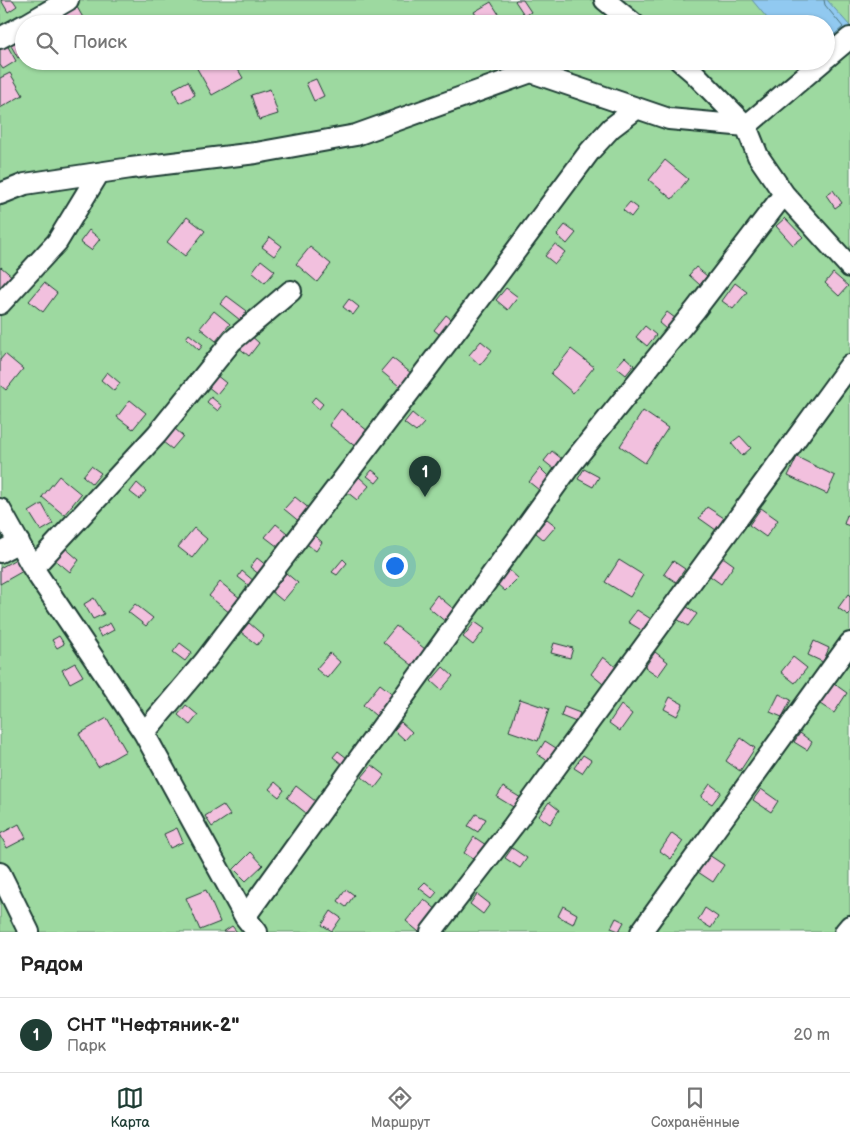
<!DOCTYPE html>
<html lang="ru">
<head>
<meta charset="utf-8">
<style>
  :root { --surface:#fff; --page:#f6f6f6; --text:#222; --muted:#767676; --line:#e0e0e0; --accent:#1f3d34 }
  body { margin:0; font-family:"Balsamiq Sans",sans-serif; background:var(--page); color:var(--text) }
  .you { position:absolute; left:394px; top:565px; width:18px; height:18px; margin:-12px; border:4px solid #fff; border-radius:50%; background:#1a73e8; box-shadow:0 0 0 8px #1a73e833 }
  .badge { display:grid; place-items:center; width:32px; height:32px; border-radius:50%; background:var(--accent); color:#fff; font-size:16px; font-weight:700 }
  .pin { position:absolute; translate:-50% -41px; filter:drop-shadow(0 1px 2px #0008) }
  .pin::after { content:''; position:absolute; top:26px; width:18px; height:15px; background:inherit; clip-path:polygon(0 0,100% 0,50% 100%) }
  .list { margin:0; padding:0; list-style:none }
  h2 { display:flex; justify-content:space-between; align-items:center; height:65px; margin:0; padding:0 20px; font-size:21px }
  h2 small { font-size:16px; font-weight:400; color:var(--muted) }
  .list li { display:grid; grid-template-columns:32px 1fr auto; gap:15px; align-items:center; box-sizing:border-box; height:75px; padding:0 20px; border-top:1px solid var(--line) }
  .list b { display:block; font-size:19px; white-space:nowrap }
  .list p { margin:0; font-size:16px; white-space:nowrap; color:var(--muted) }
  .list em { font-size:16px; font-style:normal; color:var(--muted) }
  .icon { flex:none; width:28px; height:28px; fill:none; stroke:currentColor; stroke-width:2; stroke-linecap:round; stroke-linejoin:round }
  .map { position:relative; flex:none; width:850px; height:932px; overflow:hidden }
  .search { position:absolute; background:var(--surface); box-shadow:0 1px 4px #0004; left:15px; right:15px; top:15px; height:55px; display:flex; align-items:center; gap:12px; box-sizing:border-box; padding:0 18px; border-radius:28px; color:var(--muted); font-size:19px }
  .sheet { height:140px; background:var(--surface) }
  nav { display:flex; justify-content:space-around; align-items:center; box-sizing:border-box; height:70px; border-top:1px solid var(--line); background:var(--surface); font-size:14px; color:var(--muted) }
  nav a { display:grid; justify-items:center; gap:2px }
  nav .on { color:var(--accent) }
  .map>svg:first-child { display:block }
</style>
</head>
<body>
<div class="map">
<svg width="850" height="932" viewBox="0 0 850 932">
  <rect width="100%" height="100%" fill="#fff"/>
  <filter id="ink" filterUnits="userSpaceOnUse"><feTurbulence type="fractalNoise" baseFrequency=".02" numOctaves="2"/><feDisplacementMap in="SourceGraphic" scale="10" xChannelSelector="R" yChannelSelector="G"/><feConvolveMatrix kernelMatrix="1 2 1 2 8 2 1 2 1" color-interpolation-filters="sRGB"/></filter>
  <g filter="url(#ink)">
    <!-- green -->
    <path fill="#9dd9a0" stroke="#5e8b6a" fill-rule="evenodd" d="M0,0H850V932H0ZM24,24H826V61H24Z"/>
    <!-- water -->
    <path fill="#91c9f0" stroke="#6391a5" d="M752,0H827L850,26V29L826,49V24H772Z"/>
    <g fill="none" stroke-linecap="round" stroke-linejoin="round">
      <!-- shore -->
      <path stroke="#4d757f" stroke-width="1" d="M824,0L825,5L843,27L826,42"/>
    </g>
    <!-- building -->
    <path fill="#f2c0de" stroke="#1f3d34" d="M1,0H13L17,6L8,12Z
      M516,0H523L531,12L525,16L515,1Z
      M491,2L503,21L499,24H482L474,12Z
      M77,7L86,23L67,24L62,16Z
      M596,17L606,24H591Z
      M22,38L24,41V54L18,58L10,44Z
      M7,45L16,61L3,69L0,65V49Z
      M201,61H233L243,78L212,95L195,65Z
      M10,73L23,95L0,108V78Z
      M316,79L324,96L314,101L306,83Z
      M188,81L195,95L179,103L173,89Z
      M270,89L278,114L259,120L251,95Z
      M665,160L688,179L672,199L649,180Z
      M833,190L842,203L835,208L826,195Z
      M630,202L638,208L631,217L623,210Z
      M187,217L205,231L185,256L167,242Z
      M785,218L803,237L793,245L776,226Z
      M565,225L576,233L567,244L557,235Z
      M89,230L100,239L91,250L80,242Z
      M270,237L282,246L274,256L262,247Z
      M555,244L565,252L555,264L545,256Z
      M310,247L331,264L317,282L296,264Z
      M261,260L275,271L265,283L252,272Z
      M1,267L14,278L0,293V268Z
      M696,267L707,276L700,285L689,275Z
      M833,273L848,286L839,296L825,283Z
      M44,283L57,293L43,312L29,301Z
      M735,283L747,292L733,309L722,301Z
      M506,288L518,297L508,310L496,300Z
      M227,296L247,311L240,320L220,304Z
      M349,299L359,307L353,315L343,307Z
      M214,311L230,324L216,341L200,328Z
      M667,312L675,318L666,329L659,323Z
      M446,315L456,323L444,338L434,330Z
      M645,326L656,335L647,346L636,337Z
      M189,334L203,345L199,350L186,338Z
      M249,334L259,343L249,356L238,347Z
      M481,341L492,350L480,365L469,355Z
      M571,349L594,367L573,393L551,374Z
      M5,354L23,369L6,390L0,385V360Z
      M625,357L634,365L626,375L616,367Z
      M392,358L416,377L405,391L381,371Z
      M107,372L120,383L114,391L101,380Z
      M216,375L226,383L217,394L207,386Z
      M211,397L222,406L218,411L207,402Z
      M315,397L323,404L319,409L311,402Z
      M130,400L146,413L133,429L117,417Z
      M341,409L369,432L357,448L329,425Z
      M643,411L668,428L645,463L620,446Z
      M412,413L424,423L416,432L404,423Z
      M174,428L183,436L172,449L163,442Z
      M740,436L751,448L742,456L731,443Z
      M552,451L562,459L554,469L544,461Z
      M797,457L835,476L827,494L788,476Z
      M91,466L101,473L92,484L83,476Z
      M540,468L549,477L539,490L529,482Z
      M584,469L599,477L593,487L578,479Z
      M372,470L381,477L376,483L367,476Z
      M59,476L81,494L64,515L42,497Z
      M359,477L369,486L357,500L347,492Z
      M137,483L146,491L139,499L130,492Z
      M295,497L311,510L301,523L284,509Z
      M42,504L53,524L41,531L29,512Z
      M707,507L724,518L716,530L699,518Z
      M761,508L778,520L766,537L749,525Z
      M847,515L850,516V526L844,524Z
      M547,519L556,526L544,540L535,532Z
      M276,524L292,537L282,550L265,537Z
      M194,528L207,539L192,558L178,547Z
      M311,533L322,542L316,551L304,542Z
      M63,546L79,560L70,572L53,558Z
      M720,555L734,565L721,584L707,574Z
      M257,558L267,566L260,575L250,567Z
      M16,559L23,571L0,584V568Z
      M343,559L347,563L337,575L332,572Z
      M619,560L643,575L630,597L605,582Z
      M673,561L685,569L676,582L664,574Z
      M509,570L518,578L505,591L497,584Z
      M242,571L255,582L251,587L238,577Z
      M286,573L298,583L283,601L271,591Z
      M220,582L241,599L230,613L209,596Z
      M848,594L850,596V613L848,615L838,608Z
      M437,595L456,611L447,623L428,607Z
      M94,598L104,614L93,619L84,604Z
      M135,604L153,618L146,626L128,612Z
      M686,606L697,614L688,626L677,619Z
      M637,610L651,619L643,631L628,622Z
      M475,622L485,629L473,645L463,637Z
      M110,623L114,630L101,637L97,630Z
      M249,623L264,636L257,645L241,632Z
      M396,626L425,649L412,665L383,642Z
      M59,636L64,644L57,648L52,640Z
      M814,641L829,648L823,662L808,655Z
      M180,643L192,652L185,661L173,652Z
      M554,643L573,648L570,658L551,653Z
      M655,652L668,662L658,676L645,667Z
      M330,653L340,662L327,678L316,669Z
      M603,657L616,667L603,684L591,674Z
      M793,657L807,668L795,683L781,672Z
      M75,663L83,676L70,683L62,670Z
      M443,667L453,676L441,690L431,681Z
      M833,683L847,693L834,713L820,704Z
      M380,684L398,698L381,720L363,705Z
      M779,694L791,700L782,717L770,712Z
      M670,697L683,704L677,716L664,709Z
      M520,699L549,709L538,741L509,731Z
      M186,705L198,715L190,725L178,715Z
      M621,705L632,714L620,731L609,723Z
      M564,707L580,713L576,722L561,716Z
      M107,718L126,751L98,767L79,734Z
      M401,722L412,732L405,740L394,730Z
      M800,733L812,742L807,750L794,742Z
      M741,738L755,748L740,771L726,761Z
      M545,741L556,748L548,761L537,754Z
      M338,751L347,758L342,764L333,757Z
      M583,755L591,760L582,773L574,768Z
      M372,765L385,775L375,788L362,777Z
      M275,782L284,790L279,797L269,789Z
      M710,784L721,792L712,804L701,797Z
      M296,786L315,801L306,813L287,798Z
      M503,787L521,798L515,808L497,797Z
      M761,789L778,801L771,812L753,800Z
      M549,802L559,810L550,824L539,816Z
      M223,805L230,815L212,827L205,816Z
      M476,814L486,819L478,832L468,826Z
      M19,824L26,838L7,848L0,834Z
      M177,828L183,842L170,848L164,834Z
      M672,833L683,841L671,859L660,851Z
      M474,837L486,845L475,860L464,853Z
      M512,848L527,858L520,868L505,858Z
      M251,852L263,865L246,881L234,869Z
      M706,853L724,865L713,882L695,870Z
      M425,882L437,892L432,898L419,888Z
      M346,889L354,895L346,907L338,901Z
      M206,890L220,922L200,930L186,898Z
      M477,894L490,904L483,914L470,904Z
      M424,899L439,912L422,932H419L406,921Z
      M563,906L577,914L573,924L558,916Z
      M705,908L718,917L711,928L698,920Z
      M331,911L341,918L332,931L322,925Z
      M616,918L624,922L619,931L611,928Z
      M232,926L237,932H223Z"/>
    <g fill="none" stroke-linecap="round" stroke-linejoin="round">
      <defs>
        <path id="minor" d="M605,0L634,24
          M27,24L68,0
          M0,38L24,25
          M826,58L850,38
          M680,61L694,73L746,126L758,156L784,194L850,267
          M0,194L25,184L131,168L256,153L356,135L531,72L669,119L746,126L823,61
          M0,304L57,242L99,173
          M0,509L33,568L144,733L245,917L257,932
          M0,552L19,542
          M33,568L157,434L232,341L291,291
          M144,733L204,662L462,323L590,151L611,128L636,109
          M0,873L29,932
          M245,917L572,463L696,309L784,194
          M431,932L513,826L850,365
          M641,932L850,643
          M845,932L850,926"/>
      </defs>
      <!-- minor casing -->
      <use href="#minor" stroke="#1f3d34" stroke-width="24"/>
      <!-- minor -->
      <use href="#minor" stroke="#fff" stroke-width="20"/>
    </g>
  </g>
</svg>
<div class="you"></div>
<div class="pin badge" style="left:425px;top:497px">1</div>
<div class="search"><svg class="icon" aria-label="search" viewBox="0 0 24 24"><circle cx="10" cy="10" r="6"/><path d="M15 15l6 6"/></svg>Поиск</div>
</div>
<section class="sheet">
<h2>Рядом<small></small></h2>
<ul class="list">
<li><span class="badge">1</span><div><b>СНТ &quot;Нефтяник-2&quot;</b><p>Парк</p></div><em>20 m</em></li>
</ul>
</section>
<nav>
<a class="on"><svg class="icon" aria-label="map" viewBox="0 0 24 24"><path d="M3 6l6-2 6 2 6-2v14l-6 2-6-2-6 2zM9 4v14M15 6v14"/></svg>Карта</a>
<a><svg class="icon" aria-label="directions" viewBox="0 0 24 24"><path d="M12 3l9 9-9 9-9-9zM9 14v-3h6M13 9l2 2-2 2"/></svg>Маршрут</a>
<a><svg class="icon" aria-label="saved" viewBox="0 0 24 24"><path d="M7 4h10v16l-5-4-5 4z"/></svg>Сохранённые</a>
</nav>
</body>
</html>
